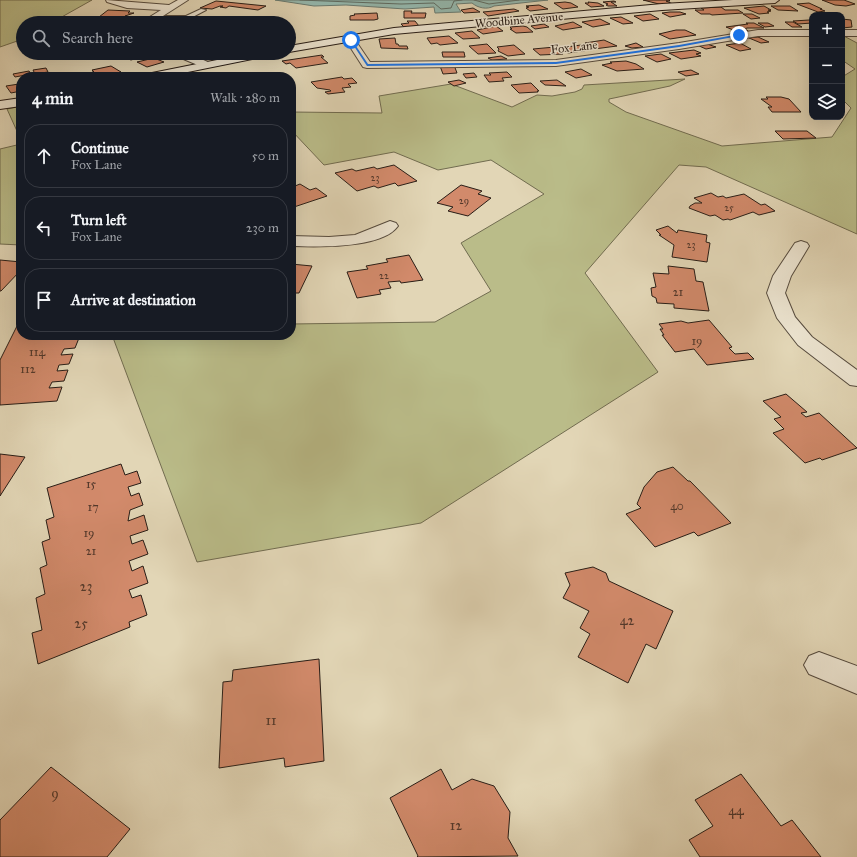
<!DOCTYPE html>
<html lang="en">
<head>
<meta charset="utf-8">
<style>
  :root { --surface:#171b24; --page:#20242c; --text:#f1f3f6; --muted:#9ea1a6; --line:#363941 }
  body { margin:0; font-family:"IM FELL Great Primer",serif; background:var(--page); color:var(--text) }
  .controls { position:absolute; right:12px; top:12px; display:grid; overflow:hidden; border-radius:8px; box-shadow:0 4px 16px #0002 }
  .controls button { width:36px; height:36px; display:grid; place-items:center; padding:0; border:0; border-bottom:1px solid var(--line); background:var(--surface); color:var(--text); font:20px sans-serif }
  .stop { position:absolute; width:12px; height:12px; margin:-9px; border:3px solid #1a73e8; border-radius:50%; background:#fff }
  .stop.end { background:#1a73e8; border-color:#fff; box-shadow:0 1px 4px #0008 }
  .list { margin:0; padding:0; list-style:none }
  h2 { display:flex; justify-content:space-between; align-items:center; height:52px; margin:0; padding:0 16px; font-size:17px }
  h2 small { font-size:13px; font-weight:400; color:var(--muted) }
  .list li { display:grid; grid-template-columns:26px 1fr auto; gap:12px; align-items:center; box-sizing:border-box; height:64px; margin:0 8px 8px; padding:0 8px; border:1px solid var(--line); border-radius:16px }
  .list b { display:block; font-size:15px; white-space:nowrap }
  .list p { margin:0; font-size:13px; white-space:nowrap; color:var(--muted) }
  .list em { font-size:13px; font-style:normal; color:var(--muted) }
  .icon { flex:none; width:22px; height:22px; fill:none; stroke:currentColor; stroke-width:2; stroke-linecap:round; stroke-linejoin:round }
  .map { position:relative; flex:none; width:857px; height:857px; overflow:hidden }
  .search { position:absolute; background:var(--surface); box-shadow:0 4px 16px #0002; left:16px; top:16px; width:280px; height:44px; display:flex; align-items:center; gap:10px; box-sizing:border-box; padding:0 14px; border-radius:22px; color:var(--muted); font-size:15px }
  .panel { position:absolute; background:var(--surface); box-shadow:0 4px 16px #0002; left:16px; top:72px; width:280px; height:268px; border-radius:16px }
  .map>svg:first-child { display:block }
</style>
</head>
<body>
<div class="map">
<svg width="857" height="857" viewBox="0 0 857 857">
  <rect width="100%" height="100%" fill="#e2d6b6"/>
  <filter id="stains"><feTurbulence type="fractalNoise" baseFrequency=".005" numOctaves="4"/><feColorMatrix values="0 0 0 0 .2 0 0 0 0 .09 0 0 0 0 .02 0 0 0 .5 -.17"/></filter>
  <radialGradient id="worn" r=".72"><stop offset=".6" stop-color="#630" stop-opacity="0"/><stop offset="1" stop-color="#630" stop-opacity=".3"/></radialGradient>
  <!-- green -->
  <path fill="#babc89" stroke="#716c50" d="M0,0H92L51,23H23V39L0,47Z
    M842,35L857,43V234L706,167L679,165L585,273L658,372L421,523L197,562L112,335H291V324L435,322L491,291L461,243L544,194L491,160L438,170L394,152L324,165L291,130V112L382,113L379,96L451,84L512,107L537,95L552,96L575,92L582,89L584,85L685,79L670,86L614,98L609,99V102L626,112L722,146L832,137L851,108L842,99V77L855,69L842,60Z
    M21,106V140L7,109Z
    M21,144V245L0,244V149Z"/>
  <!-- water -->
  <path fill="#95b9af" stroke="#697b72" d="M275,0H548L494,6C487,10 478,8 472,3L456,4L461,12L435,13L434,7L405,9L346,5L314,6Z"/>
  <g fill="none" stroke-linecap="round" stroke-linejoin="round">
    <!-- shore -->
    <path stroke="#5e6b62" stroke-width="1" d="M300,0L401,4L434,3L441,9L451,8L454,1L462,0
      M474,0L489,4L519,0"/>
  </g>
  <!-- building -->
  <path fill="#d28a6b" stroke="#281d16" d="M643,0H669L670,1H666L673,4L663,5Z
    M822,0H844L855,4L846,6L835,5Z
    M216,1L266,6L258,10L229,6L226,8L220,7L223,6H220L212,9L200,8Z
    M614,1L616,2H611L617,6H608L606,5L608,4L603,2Z
    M565,2L571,3L578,7L563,9L554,3Z
    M588,2L598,3L604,6L591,7L585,3H589Z
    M809,3L822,9H820L825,11L818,12L797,4Z
    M539,5L548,9L530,11L526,8L529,7L526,6Z
    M764,6L771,10H768L771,11L767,12L769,13L759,14L744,8Z
    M771,6H790L798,11L778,10Z
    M721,7L725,10H738L743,13L712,15L710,14H701L695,10H704L701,8Z
    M473,8L480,12L464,13L461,10Z
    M514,9L519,11L488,16L483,12Z
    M108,10L130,11L128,13H134L125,16L132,17L128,19L99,17Z
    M404,11H412L411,13H426L425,18H404Z
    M670,12H680L686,14L670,17L662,13Z
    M377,13L378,19L374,20H350V16L355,15L354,14Z
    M650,14L659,19L643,21L634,16Z
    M743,14H752L760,18L751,19Z
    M621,17L633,23L623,24L610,18Z
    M600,19L610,24L593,27L582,22Z
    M842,19L851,20L852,27L842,28Z
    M809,20L812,23L798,24L793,21Z
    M88,21L112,22L85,23Z
    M407,21H415L419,26L404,27L401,24L409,23Z
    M573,22L582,27L563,30L555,26Z
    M785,22H793L802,27H792Z
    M746,23H754L764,28H747L745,29L748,31L738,32L726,27L748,24Z
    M758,23H768L774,26L765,27Z
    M544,24L549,27L535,29L531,26Z
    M496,26L503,31L483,34L477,30Z
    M523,26L527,27L533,32L516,33L510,29H512L510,27Z
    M676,30H685L696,35L670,39L659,34Z
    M472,31L480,38L463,39L455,33Z
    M449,36L458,43L440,45L437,43L431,44L427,38Z
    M758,37L769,42L761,43L749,38Z
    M395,38L396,44H398L399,46H407L408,49L381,48L379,39Z
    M604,40L617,46L594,49L586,45H589L585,43Z
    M636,43L643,47L632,48L625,46Z
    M740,43L751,49L740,51L726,45Z
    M487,44L496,53L478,54L469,46Z
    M707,44L716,47L706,49L697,45Z
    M514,45L525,54L508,56L498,51L499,49L497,47Z
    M581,45L589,50L568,53L560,48Z
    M555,47L563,54L540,55L533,49Z
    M694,50L701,53L696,54L701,56L681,59L669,53Z
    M442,52H464L465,57H443Z
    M130,53H142L148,55L131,60L123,57L125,56L122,55Z
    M661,54L671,59L657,62L645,56Z
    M322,55L324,57H321L328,63L296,68L290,63L286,64L282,61Z
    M501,56L507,59L492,60L488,58Z
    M154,58L164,62L147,67L137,62Z
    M626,61L636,64L644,69L617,71L602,65L612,63L610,62Z
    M454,65L457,73L443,74L440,66Z
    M111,66L121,72L100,77L92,72H94L92,70Z
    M46,68L48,72L35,74L33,70Z
    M581,69L592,75L576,78L565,72Z
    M691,70L699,74L686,76L678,72Z
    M29,71L31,74L15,77L13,74Z
    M507,72L512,77L502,78L504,81L489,82L484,75H491L489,73Z
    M474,73L477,77L466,78L463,74Z
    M79,74H83L86,77H62Z
    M342,77L344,79L352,78L357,83L348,84L351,87L342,88L345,92L328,94L325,92L331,91L330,90L317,88L311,82Z
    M459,80L466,83L454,86L448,82Z
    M557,80L566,86L545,85L540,81Z
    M531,83L539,91H537L538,92L519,93L511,85Z
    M19,84H21V91L11,93L6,86Z
    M766,97H781L789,99L801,112H772L768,107H772L761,99H768Z
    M775,131H807L816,138L783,139Z
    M394,165L417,181L398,186L395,183L378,188L374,186L357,191L335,173L352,169L356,171L374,167L377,169Z
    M291,184L295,186L300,184L310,190L316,188L327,196L291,208Z
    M461,185L482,191L478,194L491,198L468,216L448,211L453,207L437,203Z
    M711,193L718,197L723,196L726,198L744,194L761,205L765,204L775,211L759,215L753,212L730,220L728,219L723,220L715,215L710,216L689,208L690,206L695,203H702L694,198Z
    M668,226L677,233L678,230L707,235L706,242L710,243L707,262L672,257L674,245L659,235H661L656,230Z
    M409,255L423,280L401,283L400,281L388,282L391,288L379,290L381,294L357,298L347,272L368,269L366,266L388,262L386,259Z
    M0,260L21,262V270L1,291H0Z
    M291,264L312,266L299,293H291Z
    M668,266L694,269L696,281L703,282L709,311L674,308V304L657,303L656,298L652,296L651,288L656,287L653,273L669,274Z
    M21,318V335H68L67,339L79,338L75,348L64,349L61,355L73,354L69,364L59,365L57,371L68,370L64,381L52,382L49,388L62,387L57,401L0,405V360Z
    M709,320L732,347L729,348L735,354L748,353L754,359L707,365L694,349L675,352L662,335H664L660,329H663L659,324L681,321L688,323Z
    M786,394L807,412L801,413L806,417L819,413L857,448L822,460L820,458L805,463L773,433L784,429L774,419L781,417L763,401Z
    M0,454L25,457L0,496Z
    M121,464L125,475L137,471L141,483L128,487L131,496L139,493L143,505L130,510L128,521L144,515L148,530L130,536L132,544L143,540L148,554L129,561L132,571L143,566L148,583L129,590L132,598L141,595L147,615L129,622L130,627L38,664L32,633L42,630L36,598L45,594L40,568L47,565L42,542L50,539L46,520L54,517L47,488Z
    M673,467L688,481H690L731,523L698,536L694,532L655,547L626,514L641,508L637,504L644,487L657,472Z
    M593,567L606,573L609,581L673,611L656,649L646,644L628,683L578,657L590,634L580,628L589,611L563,598L570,585L565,573Z
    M319,659L324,761L285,767L284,758L219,768L223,682L232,681L233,670Z
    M51,767L130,829L107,857H0V820Z
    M441,769L452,790L472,779L494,786L510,812L508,838L518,856L417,857L418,856L390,798Z
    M741,774L781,826L792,820L821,857H700L689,840L713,826L695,800Z"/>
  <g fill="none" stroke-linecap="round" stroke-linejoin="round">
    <defs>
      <path id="service" d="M201,9L206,10L187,20H153L150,18L153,16H186Z"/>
      <path id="minor" d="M106,0L169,5L178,0H188L152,23H140L161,10L127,8L107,2Z
        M758,30H812V36H758L679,49L556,66L367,68L363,67L345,39L347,37H353L370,62L556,60L679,43Z
        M842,30H857V36H842Z
        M173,53H187L208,62L209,64L204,67L200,66L174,55Z
        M390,221L396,223L398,226C382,249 316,247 291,246V236L329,237L355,235Z
        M801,241L807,243L809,246L791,276L785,293L795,317L812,337L857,370V386L850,385L798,345L777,318L767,293L773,276L795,243Z
        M819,652L857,666V694L809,674L804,665L809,656Z"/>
      <path id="secondary" d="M733,0H779L775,3L662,10L394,34L289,52V46L394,28L662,4Z
        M252,53H272L267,56L163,77H142L147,74Z
        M21,98V106L0,109V101Z"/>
    </defs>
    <!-- service casing -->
    <use href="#service" stroke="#564b3e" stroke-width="2"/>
    <!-- minor casing -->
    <use href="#minor" stroke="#564b3e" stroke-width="2"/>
    <!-- secondary casing -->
    <use href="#secondary" stroke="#281d16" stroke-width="2"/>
    <!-- service -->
    <use href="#service" fill="#ece4d0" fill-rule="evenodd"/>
    <!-- minor -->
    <use href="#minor" fill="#ece4d0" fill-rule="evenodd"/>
    <!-- secondary -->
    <use href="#secondary" fill="#ece4d0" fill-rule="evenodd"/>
  </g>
  <!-- route -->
  <path fill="#1a73e8" d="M740,34L739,36L679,47L556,64L367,66L350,40H352L368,64L556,62L679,45Z"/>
  <g text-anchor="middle" stroke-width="3" stroke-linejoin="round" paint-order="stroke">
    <!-- far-number labels -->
    <g font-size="10" fill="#52382b">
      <text x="375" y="181">23</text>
      <text x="464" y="204">29</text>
      <text x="729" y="211">25</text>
      <text x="691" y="248">23</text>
      <text x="384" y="279">22</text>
    </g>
    <!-- far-street labels -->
    <g font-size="12" fill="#281d16" stroke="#ece4d0">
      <text transform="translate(519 20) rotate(-5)" y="4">Woodbine Avenue</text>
      <text transform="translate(574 47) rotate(-6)" y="4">Fox Lane</text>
    </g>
    <!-- number labels -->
    <g font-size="12" fill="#52382b">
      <text x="678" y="296">21</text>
      <text x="697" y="345">19</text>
      <text x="37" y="356">114</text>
      <text x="28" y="373">112</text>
      <text x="91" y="488">15</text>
      <text x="677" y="510">40</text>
      <text x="93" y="511">17</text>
      <text x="89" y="537">19</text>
      <text x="91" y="555">21</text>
    </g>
    <!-- near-number labels -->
    <g font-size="14" fill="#52382b">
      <text x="86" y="591">23</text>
      <text x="627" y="625">42</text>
      <text x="81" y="628">25</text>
      <text x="271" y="725">11</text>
      <text x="55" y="798">9</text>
      <text x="736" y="815">44</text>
      <text x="456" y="830">12</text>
    </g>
  </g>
  <rect width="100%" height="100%" filter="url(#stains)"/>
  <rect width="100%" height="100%" fill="url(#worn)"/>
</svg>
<div class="controls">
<button>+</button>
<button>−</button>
<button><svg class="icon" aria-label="layers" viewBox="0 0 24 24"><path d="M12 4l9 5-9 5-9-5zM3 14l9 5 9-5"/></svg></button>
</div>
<div class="stop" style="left:351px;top:40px"></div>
<div class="stop end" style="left:739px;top:35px"></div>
<div class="search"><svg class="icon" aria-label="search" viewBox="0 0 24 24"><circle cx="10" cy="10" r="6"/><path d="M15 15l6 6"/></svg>Search here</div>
<section class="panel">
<h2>4 min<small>Walk · 280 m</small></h2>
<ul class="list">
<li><svg class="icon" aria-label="ahead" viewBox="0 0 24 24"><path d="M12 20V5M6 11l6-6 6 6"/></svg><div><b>Continue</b><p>Fox Lane</p></div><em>50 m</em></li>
<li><svg class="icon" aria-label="left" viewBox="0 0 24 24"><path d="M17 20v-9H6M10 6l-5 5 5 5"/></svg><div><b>Turn left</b><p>Fox Lane</p></div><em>230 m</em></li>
<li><svg class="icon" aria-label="arrive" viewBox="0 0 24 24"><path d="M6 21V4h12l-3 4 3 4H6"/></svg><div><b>Arrive at destination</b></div></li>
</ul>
</section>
</div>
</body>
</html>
